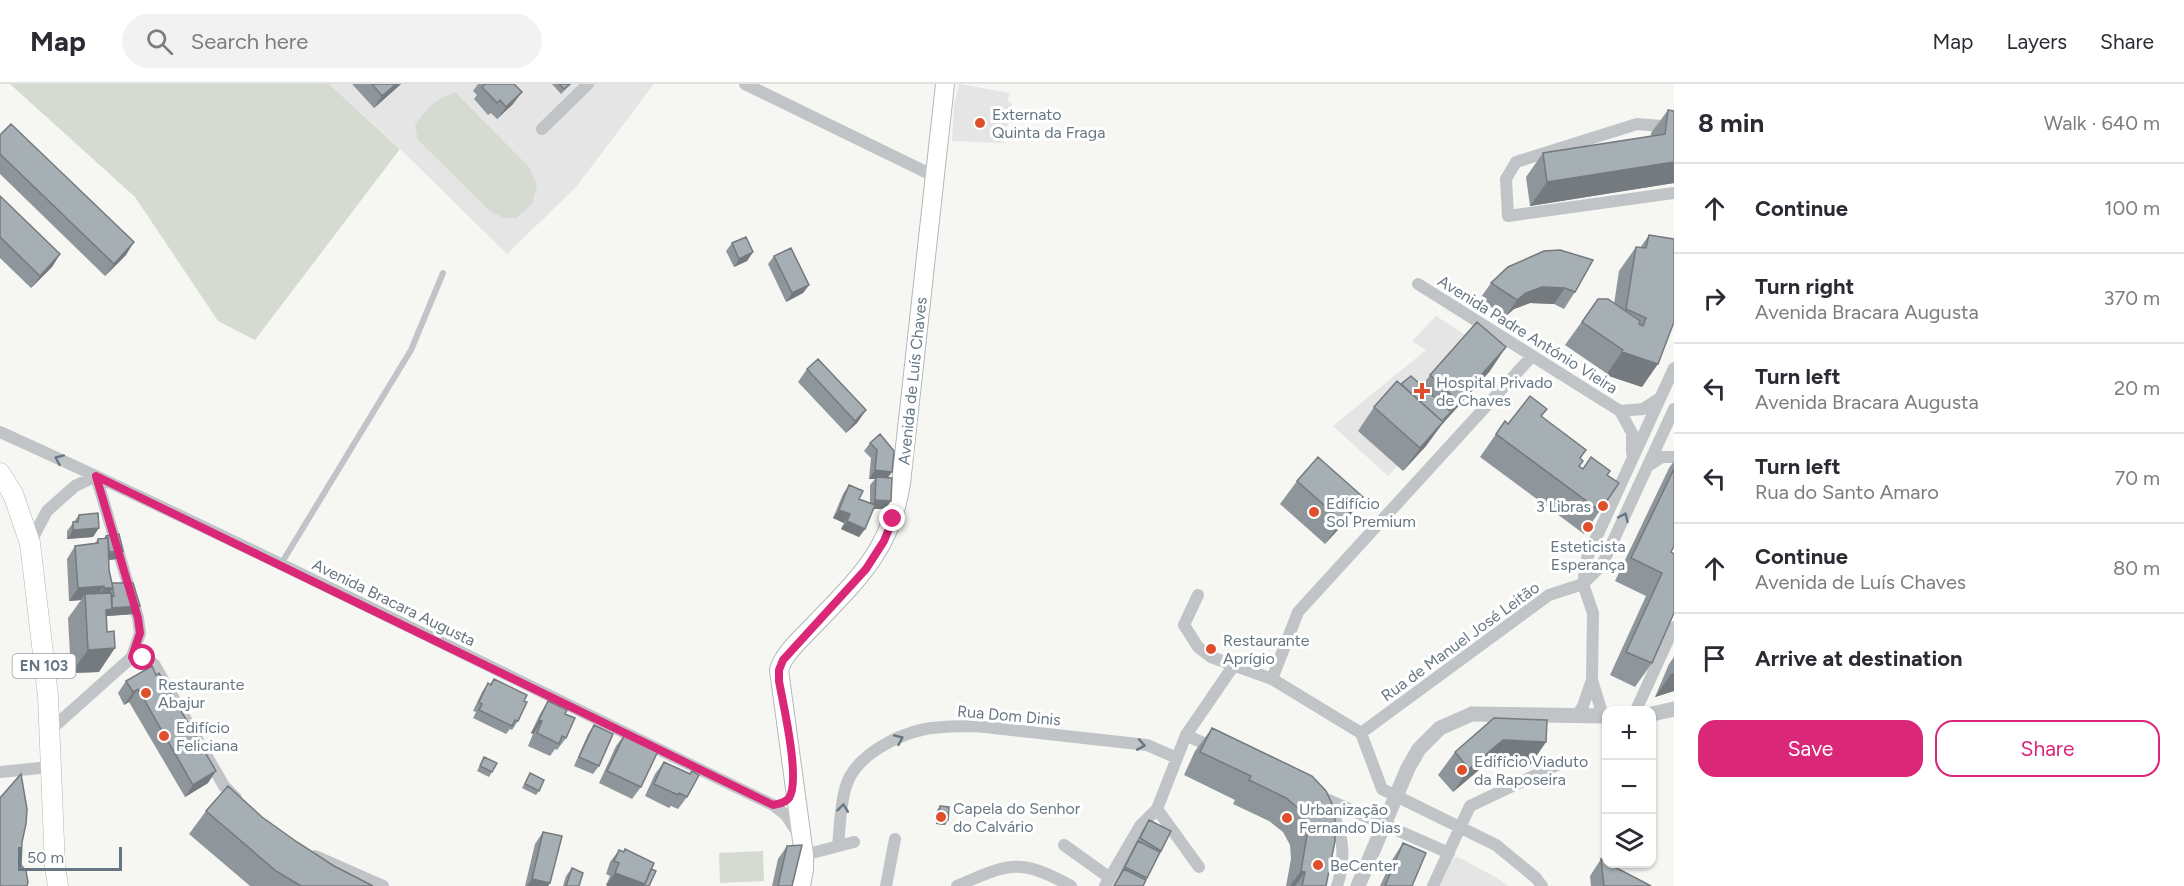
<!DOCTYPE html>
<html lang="en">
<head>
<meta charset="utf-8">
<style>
  :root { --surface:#fff; --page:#f2f2f3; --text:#2b2b33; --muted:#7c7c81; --line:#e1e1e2; --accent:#db2777 }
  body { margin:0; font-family:Figtree,sans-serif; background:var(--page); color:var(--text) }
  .controls { position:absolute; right:18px; bottom:18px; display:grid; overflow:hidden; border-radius:12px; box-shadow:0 2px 4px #0004 }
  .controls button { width:54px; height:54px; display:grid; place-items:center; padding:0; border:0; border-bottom:2px solid var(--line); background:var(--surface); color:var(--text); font:30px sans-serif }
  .scale { position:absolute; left:18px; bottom:15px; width:104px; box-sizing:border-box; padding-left:6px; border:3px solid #667783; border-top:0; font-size:16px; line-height:21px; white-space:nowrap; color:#667783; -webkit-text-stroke:4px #fff; paint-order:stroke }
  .stop { position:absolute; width:18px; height:18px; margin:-14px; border:4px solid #db2777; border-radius:50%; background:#fff }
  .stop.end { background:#db2777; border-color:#fff; box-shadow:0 2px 6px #0008 }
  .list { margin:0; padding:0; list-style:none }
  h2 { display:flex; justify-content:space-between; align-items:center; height:78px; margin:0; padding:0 24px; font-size:26px }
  h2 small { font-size:20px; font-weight:400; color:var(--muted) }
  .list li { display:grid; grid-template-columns:39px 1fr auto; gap:18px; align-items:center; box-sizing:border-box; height:90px; padding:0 24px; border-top:2px solid var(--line) }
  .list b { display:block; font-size:22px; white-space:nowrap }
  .list p { margin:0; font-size:20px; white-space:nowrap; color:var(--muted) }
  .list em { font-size:20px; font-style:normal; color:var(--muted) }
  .actions { display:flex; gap:12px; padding:18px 24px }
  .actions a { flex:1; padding:14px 0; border:2px solid var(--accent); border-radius:18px; text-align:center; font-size:21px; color:var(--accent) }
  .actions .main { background:var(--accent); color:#fff }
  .icon { flex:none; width:33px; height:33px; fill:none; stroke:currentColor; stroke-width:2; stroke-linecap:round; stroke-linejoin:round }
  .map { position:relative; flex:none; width:1674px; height:802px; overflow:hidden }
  header { display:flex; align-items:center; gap:36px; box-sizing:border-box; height:84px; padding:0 30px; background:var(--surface); border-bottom:2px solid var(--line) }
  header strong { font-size:28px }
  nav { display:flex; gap:33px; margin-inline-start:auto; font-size:21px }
  .search { width:420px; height:54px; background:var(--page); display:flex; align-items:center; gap:15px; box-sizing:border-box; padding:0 21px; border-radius:33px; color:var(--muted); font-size:22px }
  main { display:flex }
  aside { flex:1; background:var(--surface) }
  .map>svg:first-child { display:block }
</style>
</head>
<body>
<header>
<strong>Map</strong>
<div class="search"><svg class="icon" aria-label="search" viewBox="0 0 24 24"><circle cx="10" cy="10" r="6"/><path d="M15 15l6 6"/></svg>Search here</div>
<nav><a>Map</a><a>Layers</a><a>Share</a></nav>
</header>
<main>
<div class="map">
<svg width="1674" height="802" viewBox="0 0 1674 802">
  <rect width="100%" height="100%" fill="#f6f6f3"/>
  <!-- built -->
  <path fill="#e4e5e4" d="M329,0H654L576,103L507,170L389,54Z
    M959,0L1010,9L1007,17L1012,19L1004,59L952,57L954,21Z
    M1436,232L1500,273L1388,392L1333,342L1426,266L1412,257Z
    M1458,773L1497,794L1508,802H1440L1452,774Z"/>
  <!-- green -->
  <path fill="#d6dbd2" d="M10,0H329L400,65L255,256L218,237L135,113Z
    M455,8L529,83L537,101L532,120L517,134H504L490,127L418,56L415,41C428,23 434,16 455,8Z
    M763,767L764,797L720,799L719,769Z"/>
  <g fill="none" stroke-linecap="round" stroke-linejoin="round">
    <defs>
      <path id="secondary" d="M801,802L804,785V771L779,586C784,569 801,555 813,542C857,496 891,466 901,399L945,0"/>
      <path id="primary" d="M0,389L13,410L30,459L48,612L55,783L58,802"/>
    </defs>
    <!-- secondary casing -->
    <use href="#secondary" stroke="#b2b8bc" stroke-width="20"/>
    <!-- primary casing -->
    <use href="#primary" stroke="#b1b6ba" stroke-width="21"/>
    <!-- service -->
    <path stroke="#c0c4c7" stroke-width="6" d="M281,480L411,266L443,189"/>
    <!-- minor -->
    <path stroke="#c0c4c7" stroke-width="12" d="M745,0L936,93
      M1674,43L1637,40L1516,78L1506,95L1508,132L1674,109
      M542,45L588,0
      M1418,200L1620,327L1632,349V369
      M1620,327L1643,325L1660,314
      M0,348C260,466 515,596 773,721L786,731L797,748
      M1648,382L1662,373H1674
      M30,459L47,427L75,402L96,392L138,534L140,549L132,573
      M1198,511L1184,541L1198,563L1211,573L1272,595L1361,649L1382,705L1496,761L1536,794L1542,802
      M132,573L143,574L154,580L224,702L236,714
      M1272,595L1298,528L1532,272
      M1636,626L1674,543
      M1577,631L1583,622L1592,596
      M1603,632L1592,596L1593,529L1583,500L1587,474L1674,284
      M48,648L132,573
      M1361,649L1549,511L1583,500L1602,481L1674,325
      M1186,651L1216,665
      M0,688L50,683
      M1324,714L1449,769
      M1326,718C1343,743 1347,773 1337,802
      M1157,725L1199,783
      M1064,761L1110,794
      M838,762C840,743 840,721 846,702C855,672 896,651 925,645C942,642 959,642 976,642L1147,661L1177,674
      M804,771L854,758
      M315,772L383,802
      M886,802L895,755
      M957,802C1009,779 1020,774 1071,802
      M1105,802L1140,742L1157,725L1186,651L1234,581
      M1433,802L1470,722L1559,680"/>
    <!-- tertiary -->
    <path stroke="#c0c4c7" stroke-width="15" d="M1472,630L1606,632
      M1652,630L1674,625"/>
    <!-- secondary -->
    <use href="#secondary" stroke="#fff" stroke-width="18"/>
    <!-- primary -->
    <use href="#primary" stroke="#fff" stroke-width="20"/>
    <!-- tertiary-bridge -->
    <path stroke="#c0c4c7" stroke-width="15" d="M1358,802L1408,684L1419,665L1440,644L1472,630"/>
  </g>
  <!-- wall -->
  <path fill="#8f969b" d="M352,0H401L374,24Z
    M478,0H514L513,20L497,35L491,29L488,31L474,15L477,11L473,7Z
    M552,0H571L561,10Z
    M1668,26L1674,99L1530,122L1526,93L1543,69L1651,53V49Z
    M0,51L126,171L105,192L0,90Z
    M0,112L60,170L52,183L31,204L0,174Z
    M1649,151L1674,155L1642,303L1606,291V289L1565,261L1598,215L1614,220L1619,187L1636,163L1640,164Z
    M732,159L753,168L747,177L734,183L726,167Z
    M1544,167L1575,208L1564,225L1554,220L1530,219L1514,225L1506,232L1479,216L1491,199Z
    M774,172L809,201L803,209L786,218L768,180Z
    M807,285L866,326L857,339L846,349L798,298Z
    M1490,287L1439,344L1426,362L1403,387L1358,347L1374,323L1401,300L1422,302L1430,291Z
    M1541,333L1580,374L1579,382L1583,385L1607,391L1619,399L1584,450L1480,373L1505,337L1508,340Z
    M880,350L892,388L888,393L891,417L885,425H874L865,445L859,453L841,445L844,439L833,434L843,410L849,401L859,415L870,419V401L875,395H869L871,374L864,367L870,359Z
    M1674,377V462L1671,468L1652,579L1635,603L1610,591L1646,512L1615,497L1669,384Z
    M1297,397L1347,436L1325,460L1280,420Z
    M79,431L93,453L67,455V447Z
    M106,452L117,475L109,476V486L112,500L135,530L107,532L106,534L99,588L71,589L68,534L81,516L69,517L67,475L75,462L95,459L98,455L104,454Z
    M1674,573V607L1655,613L1669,580Z
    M156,591L208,699L185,713L129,618L124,621L118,609L126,597Z
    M494,595L524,617L518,637L512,646L510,645L506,650L473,634L476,628L473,627L482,608L488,599L490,600Z
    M548,617L565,630L566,654L557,666L555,665L550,672L528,662L533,650L531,649L540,630Z
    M594,641L599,682L593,690L574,682L588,650Z
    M1212,644L1312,692L1326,802H1286L1291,775L1290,761L1283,748L1269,737L1233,720L1235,716L1184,691L1195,667Z
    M625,650L641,703L632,715L599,699L616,662Z
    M1546,658L1530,681L1486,680L1453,708L1438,691L1455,668Z
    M484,673L492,688L489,693L477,687Z
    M664,678L687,713L678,725L671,722L669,724L645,712L655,690Z
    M530,689L539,707L536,711L522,704Z
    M940,722L948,736L945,741L936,740L937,726Z
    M206,727L262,733L297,758L334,782L373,802H250L189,750Z
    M1149,736L1171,747L1143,802H1113L1143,745Z
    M543,748L550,799L548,802H525L535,760Z
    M1403,759L1412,802H1380L1392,776Z
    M787,762L792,802H772L778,775Z
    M625,765L651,785L649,802H608L606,801L610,792L606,790L610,778L619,766L624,768Z
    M1601,775L1651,802H1591L1590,792Z
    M572,784L579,802H563L566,792Z"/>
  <!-- shaded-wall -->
  <path fill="#747a7e" d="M396,0H401L374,24L382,12Z
    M522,8L513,20L497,35L506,23Z
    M1674,78V99L1530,122L1547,98Z
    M134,158L126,171L105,192L114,180Z
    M753,168L747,177L734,183L739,175Z
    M60,170L52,183L31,204L40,192Z
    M809,201L803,209L786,218L792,209Z
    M1542,203L1565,204L1554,220L1530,219L1514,225L1506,232L1517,216L1526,209Z
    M1506,263L1490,287L1442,340L1458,317Z
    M1622,268L1658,280L1642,303L1606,291Z
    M866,326L857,339L846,349L855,337Z
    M1451,328L1426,362L1403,387L1420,364Z
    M875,386L892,388L886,396L876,393L875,395H869Z
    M1363,413L1347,436L1325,460L1342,437Z
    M875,416L891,417L885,425H869Z
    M839,426L850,430L844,439L833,434Z
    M847,437L865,445L859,453L841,445Z
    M99,444L93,453L67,455L73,446Z
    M123,467L117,475L100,477L106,469Z
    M104,502L96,514L85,510L81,516L69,517L78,504Z
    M104,504H113L104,516L95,517Z
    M140,522L135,530L107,532L96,549L106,526L112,524Z
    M115,564L99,588L71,589L88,566Z
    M1674,589V607L1655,613L1671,590Z
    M138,605L129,618L124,621L133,608Z
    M539,636L542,637L533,650L531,649Z
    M1503,656L1546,658L1530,681L1486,680L1453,708L1469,685Z
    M216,687L208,699L185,713L193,701Z
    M939,736H948L945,741L936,740Z
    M1301,787L1305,788L1295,802H1290Z
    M615,789L645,800L644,802H608L606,801Z
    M532,795L550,799L548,802H527Z"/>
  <!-- building -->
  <path fill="#a6afb4" stroke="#747a7e" stroke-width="1.5" d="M372,0H396L382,12Z
    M485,0H514L522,8L506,23L500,16L497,19L482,3Z
    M559,0H570L564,5Z
    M1668,26L1674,27V78L1547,98L1543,69L1665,50Z
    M11,40L134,158L114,180L0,70V51Z
    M0,112L60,170L40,192L0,153Z
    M1649,151L1674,155V238L1658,280L1622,268L1623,266L1582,238L1598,215H1608L1640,237L1639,240L1643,242L1646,234L1626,225L1636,163L1646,164Z
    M746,153L753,168L739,175L732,159Z
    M791,164L809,201L792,209L774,172Z
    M1560,166L1593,176L1575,208L1565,204L1542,203L1526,209L1517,216L1491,199L1508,183L1544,167Z
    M1477,238L1506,263L1458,317L1430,291Z
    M818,275L866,326L855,337L807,285Z
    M1411,292L1451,328L1442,337L1401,300Z
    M1397,297L1443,338L1420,364L1374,323Z
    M1530,312L1547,325L1541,332L1586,366L1580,374L1583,377L1579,382L1583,385L1591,373L1610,387L1607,391L1619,399L1600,427L1496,350L1505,337L1508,340Z
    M880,350L894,367L892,388L875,386L877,366L870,359Z
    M1318,373L1363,413L1342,437L1297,397Z
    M1674,385V462L1671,468L1674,470V529L1652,579L1626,568L1662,489L1631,474Z
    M876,393L892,394L891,417L875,416Z
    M849,401L863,407L859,415L875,421L865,445L847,437L850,430L839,426Z
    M98,429L99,444L73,446V438H78L79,431Z
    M119,450L123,467L109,468L108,454H106V452Z
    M108,454L109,486L113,504H104V502L78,504L75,462L98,459V455Z
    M112,499H133L140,522L112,524V512H114Z
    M111,509L112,525L106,526L107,548L114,547L115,564L88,566L85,510Z
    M152,582L156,591L159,589L216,687L193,701L138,605L133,608L126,597Z
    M494,595L527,611L524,617L527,618L518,637L515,636L512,642L479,626L482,620L479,618L488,599L491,601Z
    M548,617L567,626L565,630L575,634L566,654L562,652L559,660L537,649L542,637L539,636Z
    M1494,634L1547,636L1546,658L1503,656L1469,685L1455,668Z
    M594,641L613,650L599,682L579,673Z
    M1212,644L1312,692L1326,707L1335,726V757L1326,802H1302L1305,788L1301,787L1307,751L1306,738L1299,725L1286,714L1249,696L1251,692L1200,668Z
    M625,650L659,665L641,703L607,687Z
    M484,673L497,679L492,688L480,682Z
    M664,678L690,690L692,687L699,691L687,713L679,709L678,711L654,700Z
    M530,689L544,696L539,707L525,700Z
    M21,690L27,725L26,740L22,758L21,781L26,787L28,798L27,802H0V714Z
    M228,702L262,733L297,758L334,782L373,802H301L276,787L206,727Z
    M940,722L949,723L948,736H939Z
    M1149,736L1171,747L1161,767L1140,754Z
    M543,748L562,752L550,799L532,795Z
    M1138,757L1160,768L1147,794L1125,783Z
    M1403,759L1426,769L1412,802H1385Z
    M802,761L792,802H778L787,762Z
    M625,765L654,779L645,800L615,789L619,779L614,777L619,766L624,768Z
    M1601,775L1606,778V780H1609L1651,802H1604Z
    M572,784L583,789L579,802H566Z
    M651,785L656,787L649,802H644Z
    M1124,785L1146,796L1143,802H1114Z"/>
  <!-- one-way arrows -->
  <defs><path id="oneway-chevron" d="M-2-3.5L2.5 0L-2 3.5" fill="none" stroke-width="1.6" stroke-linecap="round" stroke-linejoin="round" transform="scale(1.5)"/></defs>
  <g stroke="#667783">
    <use href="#oneway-chevron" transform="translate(59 375) rotate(-156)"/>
    <use href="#oneway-chevron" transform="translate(1624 433) rotate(-65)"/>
    <use href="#oneway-chevron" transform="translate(899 655) rotate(-24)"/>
    <use href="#oneway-chevron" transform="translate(1141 661) rotate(10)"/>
    <use href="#oneway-chevron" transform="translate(843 724) rotate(-83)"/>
  </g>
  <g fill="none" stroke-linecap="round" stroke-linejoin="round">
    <!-- route -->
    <path stroke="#db2777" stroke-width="8" d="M143,574L132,573L140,549L138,534L96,392L773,721C779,720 785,719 789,714C801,696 783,620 779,597V586L783,576L866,485L884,457L893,435"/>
  </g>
  <!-- markers -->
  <g fill="#df4f2b" stroke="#fff" stroke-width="2">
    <circle cx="980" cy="39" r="6"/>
    <path d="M1419 298h6v6h6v6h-6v6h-6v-6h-6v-6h6z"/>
    <circle cx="1603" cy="422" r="6"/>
    <circle cx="1314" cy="428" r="6"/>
    <circle cx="1588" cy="443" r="6"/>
    <circle cx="1211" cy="565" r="6"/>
    <circle cx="146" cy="609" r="6"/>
    <circle cx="164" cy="652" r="6"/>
    <circle cx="1462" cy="686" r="6"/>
    <circle cx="941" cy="733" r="6"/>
    <circle cx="1287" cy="734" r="6"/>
    <circle cx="1318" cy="781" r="6"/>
  </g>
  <g text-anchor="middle" stroke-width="6" stroke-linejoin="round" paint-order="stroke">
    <!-- shield labels -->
    <rect fill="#fff" stroke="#94a0a8" stroke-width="1.5" x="12.5" y="570" width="63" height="24" rx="4.5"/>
    <g font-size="15" font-weight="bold" fill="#667783">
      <text x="44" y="587">EN 103</text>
    </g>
    <!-- poi labels -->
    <g font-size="16" fill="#667783" stroke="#fff" text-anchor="start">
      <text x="992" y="36">Externato<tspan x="992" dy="18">Quinta da Fraga</tspan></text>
      <text x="1436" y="304">Hospital Privado<tspan x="1436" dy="18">de Chaves</tspan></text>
      <text x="1326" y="425">Edifício<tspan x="1326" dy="18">Sol Premium</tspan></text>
      <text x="1591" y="428" text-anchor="end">3 Libras</text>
      <text x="1588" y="468" text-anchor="middle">Esteticista<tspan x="1588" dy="18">Esperança</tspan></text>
      <text x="1223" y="562">Restaurante<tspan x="1223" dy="18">Aprígio</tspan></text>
      <text x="158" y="606">Restaurante<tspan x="158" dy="18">Abajur</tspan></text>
      <text x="176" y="649">Edifício<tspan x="176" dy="18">Feliciana</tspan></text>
      <text x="1474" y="683">Edifício Viaduto<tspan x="1474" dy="18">da Raposeira</tspan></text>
      <text x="953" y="730">Capela do Senhor<tspan x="953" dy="18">do Calvário</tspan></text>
      <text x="1299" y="731">Urbanização<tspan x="1299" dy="18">Fernando Dias</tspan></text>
      <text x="1330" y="787">BeCenter</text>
    </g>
    <!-- street labels -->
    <g font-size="16" fill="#667783" stroke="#fff">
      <text transform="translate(1528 250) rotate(32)" y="6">Avenida Padre António Vieira</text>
      <text transform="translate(912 297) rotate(-84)" y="6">Avenida de Luís Chaves</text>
      <text transform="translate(394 518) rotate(26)" y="6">Avenida Bracara Augusta</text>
      <text transform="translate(1460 557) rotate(-36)" y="6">Rua de Manuel José Leitão</text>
      <text transform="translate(1009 631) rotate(5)" y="6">Rua Dom Dinis</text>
    </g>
  </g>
</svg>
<div class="controls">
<button>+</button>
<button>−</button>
<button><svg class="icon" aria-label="layers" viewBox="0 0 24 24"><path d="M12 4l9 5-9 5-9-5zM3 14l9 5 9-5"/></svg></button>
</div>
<div class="scale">50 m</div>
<div class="stop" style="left:143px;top:574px"></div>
<div class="stop end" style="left:893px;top:435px"></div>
</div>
<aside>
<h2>8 min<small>Walk · 640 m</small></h2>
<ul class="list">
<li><svg class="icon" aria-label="ahead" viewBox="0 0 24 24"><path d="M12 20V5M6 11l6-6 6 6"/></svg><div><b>Continue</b></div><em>100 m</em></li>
<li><svg class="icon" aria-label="right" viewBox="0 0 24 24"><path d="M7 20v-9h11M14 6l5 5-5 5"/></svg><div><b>Turn right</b><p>Avenida Bracara Augusta</p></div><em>370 m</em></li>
<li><svg class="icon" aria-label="left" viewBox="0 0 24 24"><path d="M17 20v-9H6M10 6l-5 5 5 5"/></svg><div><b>Turn left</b><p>Avenida Bracara Augusta</p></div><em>20 m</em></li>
<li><svg class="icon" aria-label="left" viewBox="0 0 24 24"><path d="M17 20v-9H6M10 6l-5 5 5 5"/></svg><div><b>Turn left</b><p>Rua do Santo Amaro</p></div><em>70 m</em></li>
<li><svg class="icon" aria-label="ahead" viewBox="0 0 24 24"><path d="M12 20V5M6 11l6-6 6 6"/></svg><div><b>Continue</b><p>Avenida de Luís Chaves</p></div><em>80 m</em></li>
<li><svg class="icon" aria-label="arrive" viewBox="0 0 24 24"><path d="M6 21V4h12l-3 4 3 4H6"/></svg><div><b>Arrive at destination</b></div></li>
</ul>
<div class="actions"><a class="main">Save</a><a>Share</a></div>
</aside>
</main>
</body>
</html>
